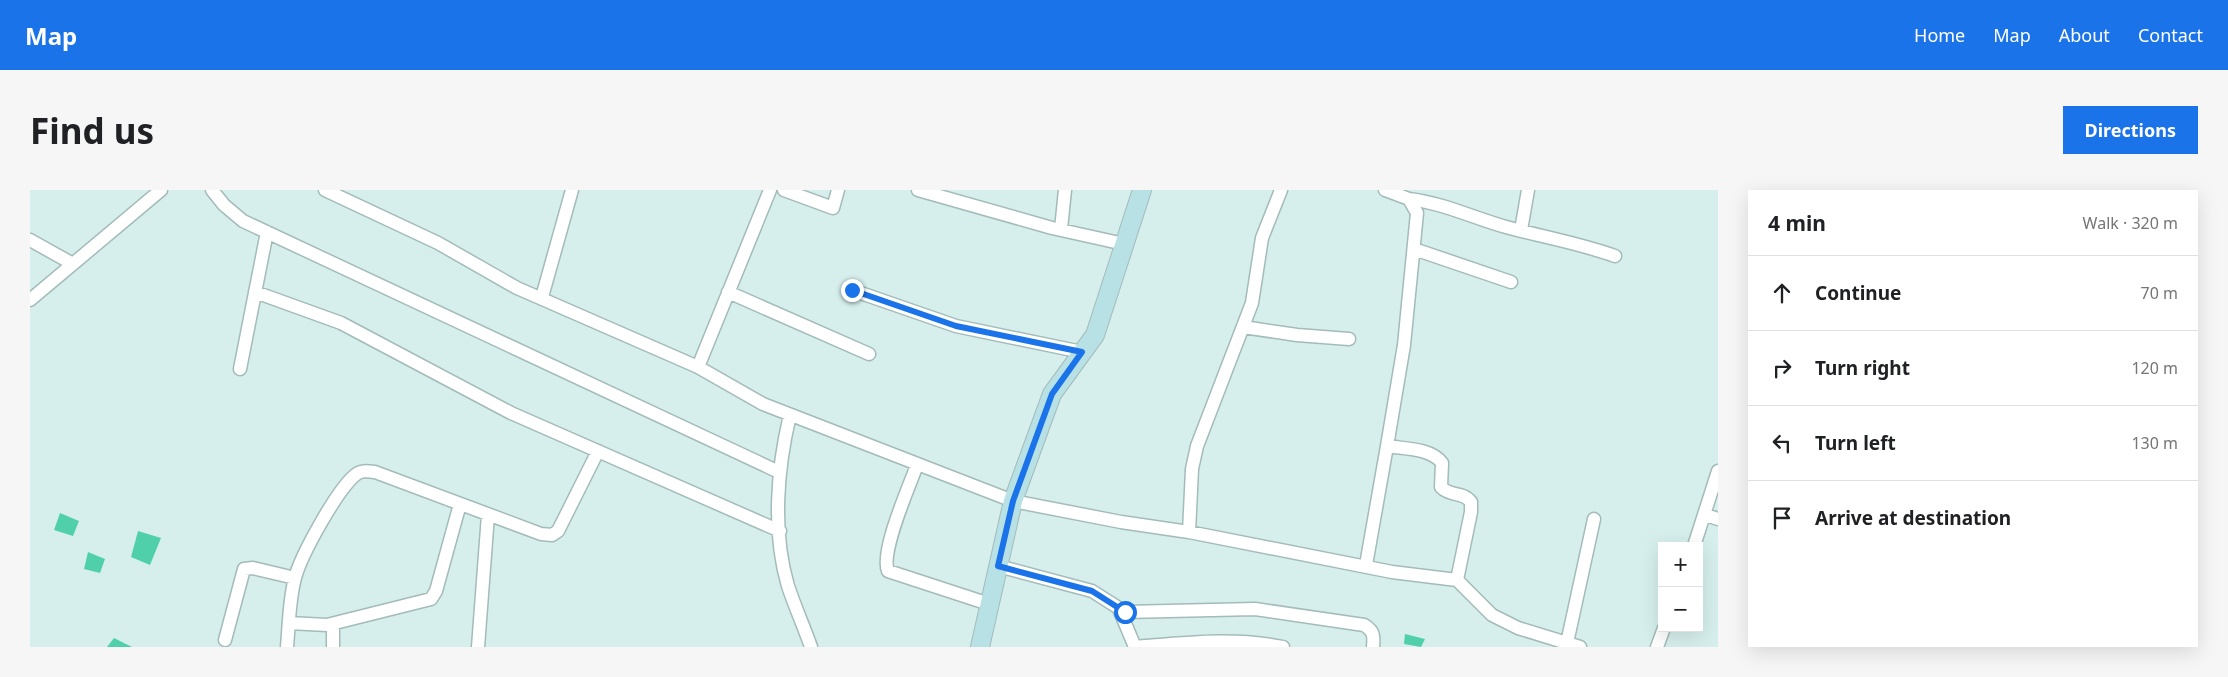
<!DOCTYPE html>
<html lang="en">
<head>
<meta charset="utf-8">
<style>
  :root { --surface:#fff; --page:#f6f6f6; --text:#202124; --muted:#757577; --line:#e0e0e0; --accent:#1a73e8 }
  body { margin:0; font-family:"Noto Sans",sans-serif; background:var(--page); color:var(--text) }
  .controls { position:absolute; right:15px; bottom:15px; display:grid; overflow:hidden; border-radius:0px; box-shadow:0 5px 20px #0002 }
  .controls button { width:45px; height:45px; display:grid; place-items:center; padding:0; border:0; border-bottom:1px solid var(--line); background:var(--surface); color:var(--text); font:25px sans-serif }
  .stop { position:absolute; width:15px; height:15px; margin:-11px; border:4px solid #1a73e8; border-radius:50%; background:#fff }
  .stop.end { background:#1a73e8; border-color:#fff; box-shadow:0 1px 5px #0008 }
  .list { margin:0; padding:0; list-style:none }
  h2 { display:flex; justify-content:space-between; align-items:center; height:65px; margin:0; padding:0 20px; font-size:21px }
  h2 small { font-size:16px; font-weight:400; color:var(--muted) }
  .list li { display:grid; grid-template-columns:32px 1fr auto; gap:15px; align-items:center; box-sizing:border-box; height:75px; padding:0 20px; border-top:1px solid var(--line) }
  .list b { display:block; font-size:19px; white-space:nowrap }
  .list em { font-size:16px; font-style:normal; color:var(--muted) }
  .icon { flex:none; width:28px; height:28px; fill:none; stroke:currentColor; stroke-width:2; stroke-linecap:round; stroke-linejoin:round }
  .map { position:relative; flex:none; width:1688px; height:457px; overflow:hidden; border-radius:0px }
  header { display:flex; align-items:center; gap:30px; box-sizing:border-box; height:70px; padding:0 25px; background:var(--accent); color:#fff }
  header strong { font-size:24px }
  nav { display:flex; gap:28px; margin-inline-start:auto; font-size:18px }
  .intro { display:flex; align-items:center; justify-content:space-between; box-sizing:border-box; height:120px; padding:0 30px }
  h1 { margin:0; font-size:35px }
  .button { padding:12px 22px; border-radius:0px; background:var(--accent); color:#fff; font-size:18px; font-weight:700 }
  main { display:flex; gap:30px; padding:0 30px }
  aside { flex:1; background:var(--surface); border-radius:0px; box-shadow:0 5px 20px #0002 }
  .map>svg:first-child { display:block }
</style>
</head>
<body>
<header>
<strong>Map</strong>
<nav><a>Home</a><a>Map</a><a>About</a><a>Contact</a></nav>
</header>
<div class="intro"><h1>Find us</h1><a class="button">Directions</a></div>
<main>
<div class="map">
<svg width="1688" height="457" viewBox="0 0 1688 457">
  <rect width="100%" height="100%" fill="#d6efed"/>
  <!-- building -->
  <path fill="#50d0aa" d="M30,323L49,331L43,346L24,340Z
    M108,341L131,348L120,375L101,367Z
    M58,362L75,369L70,383L54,379Z
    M1375,444L1395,449L1391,457L1374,454Z
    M84,448L102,457H77Z"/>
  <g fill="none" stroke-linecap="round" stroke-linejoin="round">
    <defs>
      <path id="street" d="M182,0L194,15L213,31L749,282
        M295,0L408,53L487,98L668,177L733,214L983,311L1091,332L1159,342L1362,382L1427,390L1462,425L1488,438L1550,457
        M754,0L803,18L808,0
        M888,0L1022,38L1094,54
        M1355,0L1379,9L1387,23L1374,155L1357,256
        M1379,9C1413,13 1444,28 1476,37C1513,47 1549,53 1585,66
        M1031,39L1035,0
        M1491,40L1498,0
        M0,50L43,74
        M1384,59L1481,92
        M822,100L926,136L1052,162
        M225,102L311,133L481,223L750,341
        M698,102L839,164
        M512,107L542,0
        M0,110L131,0
        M1213,137L1267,145L1319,149
        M668,177L740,0
        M210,179L237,42
        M760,225C747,279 742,342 758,396C765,417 774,437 781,457
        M887,275C879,297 850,362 858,381L959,414
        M1676,325L1688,329
        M1159,342L1162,279L1167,256L1222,113L1232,48L1251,0
        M1664,356L1688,281
        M1336,375L1357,256C1375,259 1401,258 1412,273L1411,297C1420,307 1433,301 1441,312V322L1427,390
        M968,376L1062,401L1095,422L1225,419L1334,435C1344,441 1344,446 1343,457
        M1089,419L1105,457
        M259,433L297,435L401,409L406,401L430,314
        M303,434V457
        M195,450L214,379L223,378L265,388
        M1537,453L1564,329
        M257,457C259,435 259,410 265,388C271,365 306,302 324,286C330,280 337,281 345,282L511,344L522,345L528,341L568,261
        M448,457L458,325
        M1105,457C1155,453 1204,447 1253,457
        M1627,457L1634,438"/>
      <path id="secondary" d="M950,457L983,311L1022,204L1065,145L1112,0"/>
    </defs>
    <!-- street casing -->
    <use href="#street" stroke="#a3bbb9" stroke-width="15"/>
    <!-- secondary casing -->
    <use href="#secondary" stroke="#a3bbb9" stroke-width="20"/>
    <!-- street -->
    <use href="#street" stroke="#fff" stroke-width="12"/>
    <!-- secondary -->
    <use href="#secondary" stroke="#b8e1e6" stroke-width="18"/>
  </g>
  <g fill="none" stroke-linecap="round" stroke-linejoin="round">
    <!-- route -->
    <path stroke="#1a73e8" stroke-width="6" d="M822,100L926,136L1052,162L1022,204L983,311L968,376L1062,401L1095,422"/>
  </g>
</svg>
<div class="controls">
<button>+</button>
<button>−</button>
</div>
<div class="stop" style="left:1095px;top:422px"></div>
<div class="stop end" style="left:822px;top:100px"></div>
</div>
<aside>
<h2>4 min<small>Walk · 320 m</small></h2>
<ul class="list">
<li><svg class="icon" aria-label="ahead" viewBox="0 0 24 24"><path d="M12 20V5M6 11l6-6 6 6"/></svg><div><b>Continue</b></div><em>70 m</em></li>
<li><svg class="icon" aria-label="right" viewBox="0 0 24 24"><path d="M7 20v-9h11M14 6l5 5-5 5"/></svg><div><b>Turn right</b></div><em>120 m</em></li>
<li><svg class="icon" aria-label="left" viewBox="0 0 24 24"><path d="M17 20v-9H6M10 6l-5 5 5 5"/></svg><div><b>Turn left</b></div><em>130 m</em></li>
<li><svg class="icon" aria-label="arrive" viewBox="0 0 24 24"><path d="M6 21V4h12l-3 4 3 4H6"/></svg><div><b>Arrive at destination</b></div></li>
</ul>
</aside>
</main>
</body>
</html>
